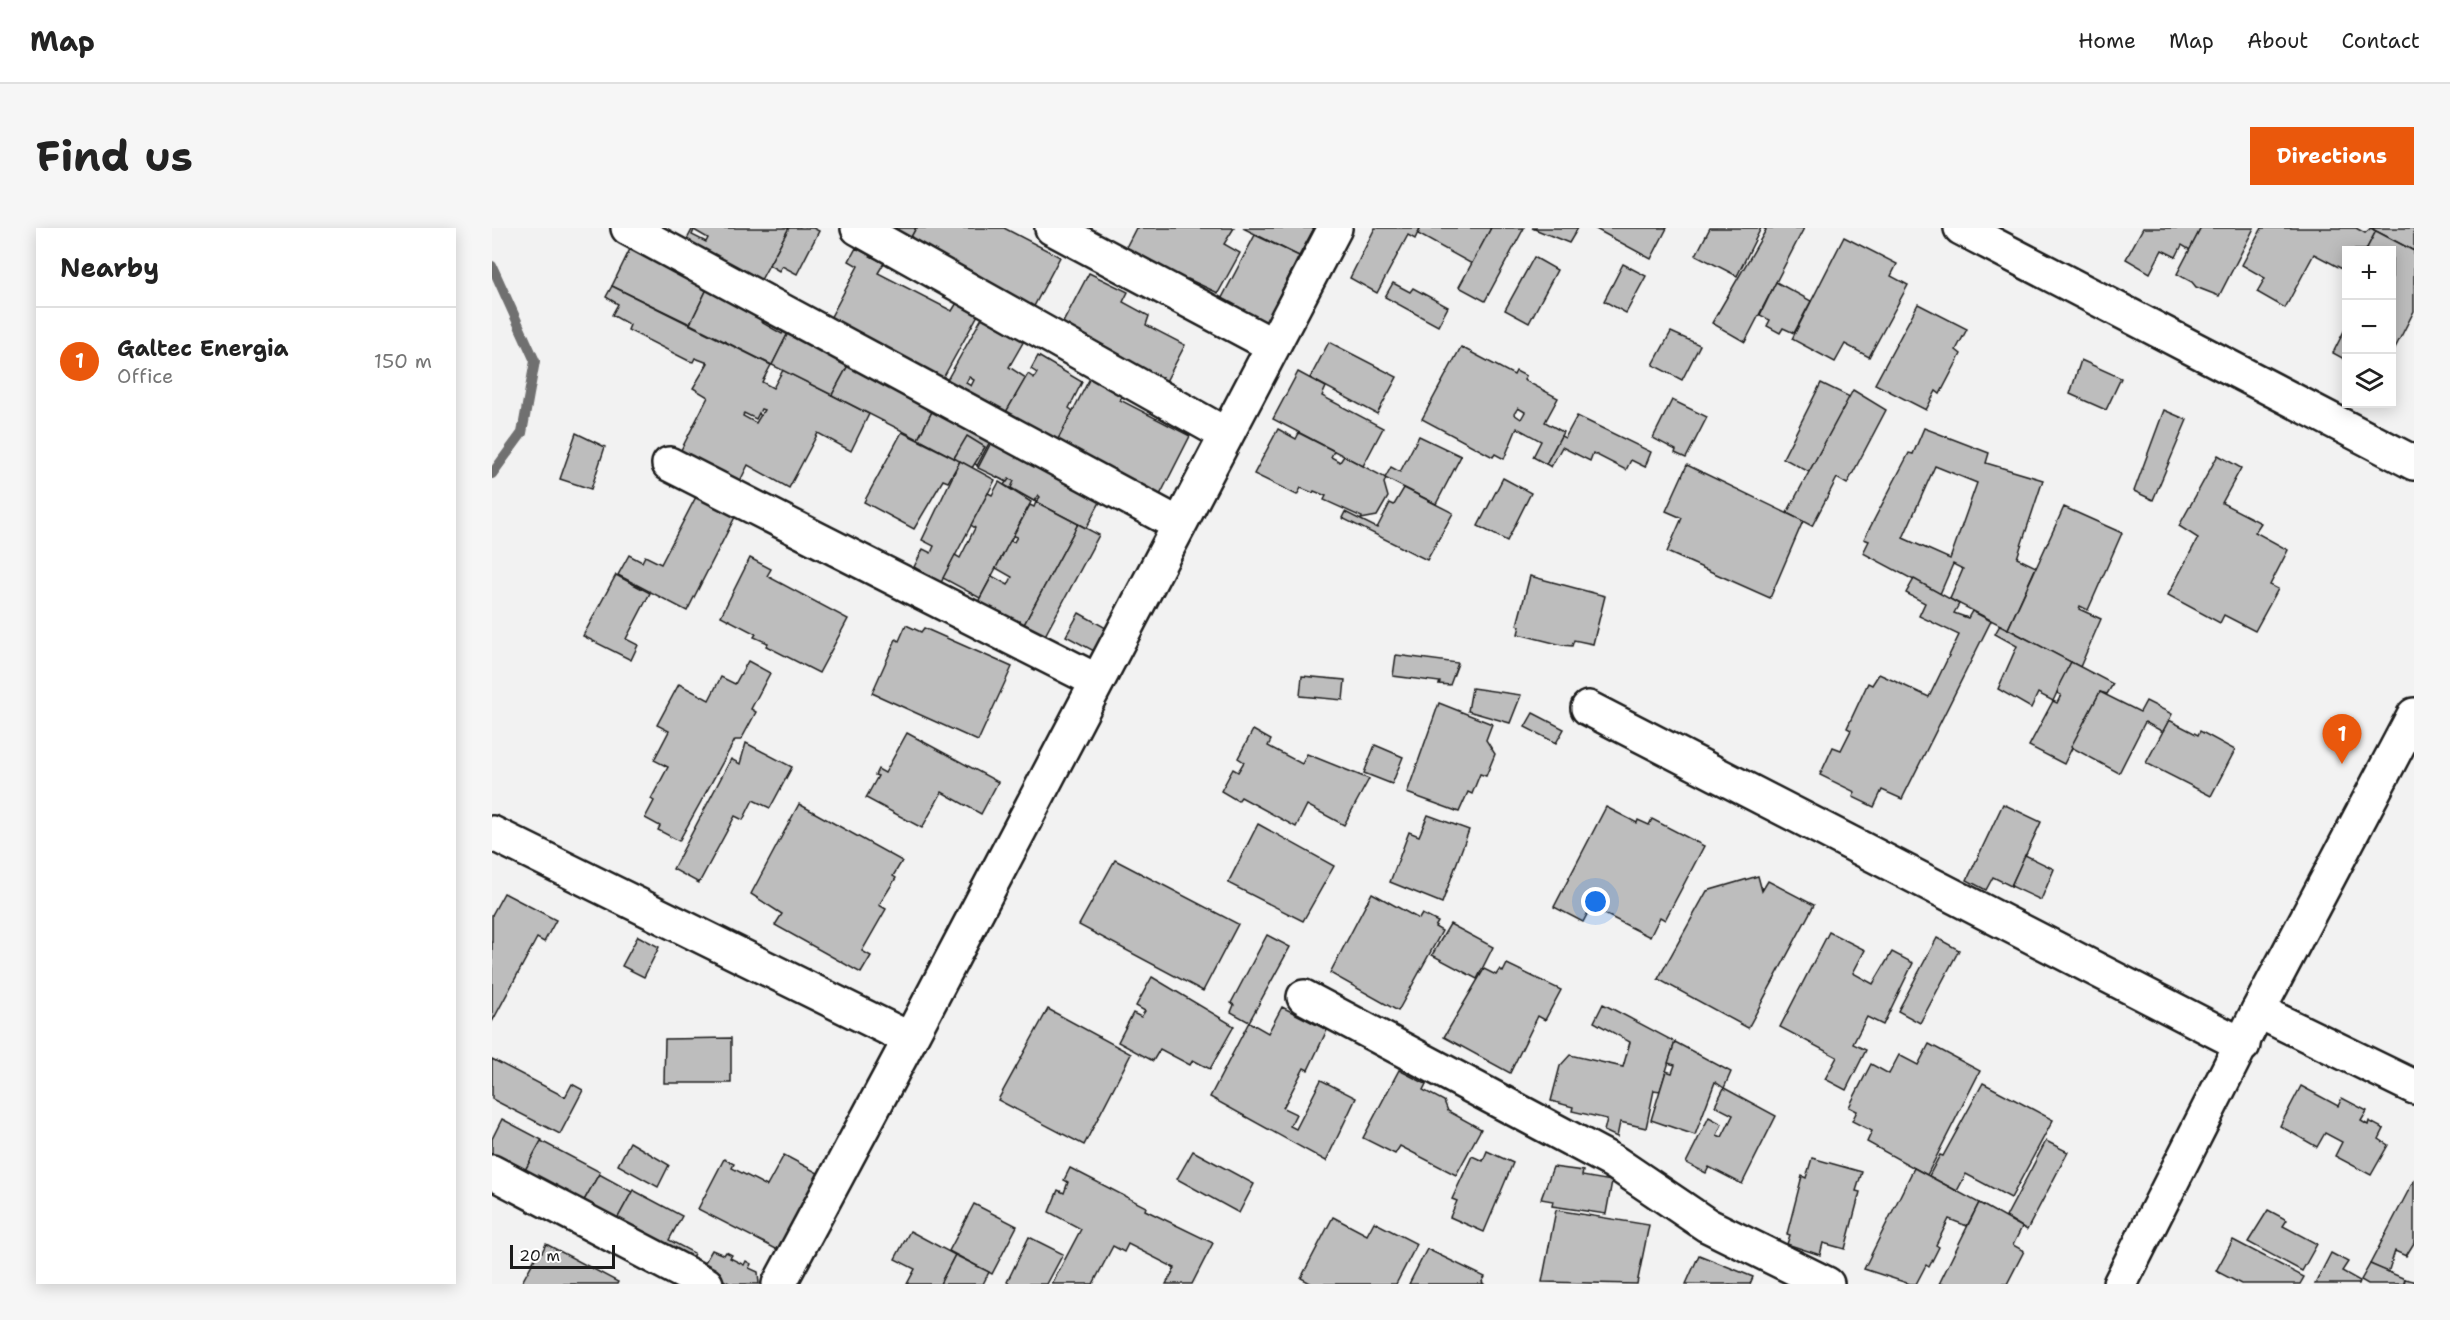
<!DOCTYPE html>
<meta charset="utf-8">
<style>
:root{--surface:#fff;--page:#f6f6f6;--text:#222;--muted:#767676;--line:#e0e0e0;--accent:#ea580c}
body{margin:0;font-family:"Shantell Sans",sans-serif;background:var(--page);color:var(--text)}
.controls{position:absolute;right:18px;top:18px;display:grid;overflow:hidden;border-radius:0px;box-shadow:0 3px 15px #0003}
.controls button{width:54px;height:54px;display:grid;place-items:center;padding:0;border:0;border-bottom:2px solid var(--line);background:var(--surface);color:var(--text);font:30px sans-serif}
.scale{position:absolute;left:18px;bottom:15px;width:105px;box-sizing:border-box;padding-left:6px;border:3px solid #1c1c1c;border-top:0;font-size:16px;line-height:21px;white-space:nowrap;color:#1c1c1c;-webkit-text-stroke:4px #fff;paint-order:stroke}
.you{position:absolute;left:1104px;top:674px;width:21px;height:21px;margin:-15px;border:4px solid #fff;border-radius:50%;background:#1a73e8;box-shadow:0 0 0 9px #1a73e833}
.badge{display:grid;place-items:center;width:39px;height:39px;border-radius:50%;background:var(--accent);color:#fff;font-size:20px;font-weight:700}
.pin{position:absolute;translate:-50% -50px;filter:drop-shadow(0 2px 3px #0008)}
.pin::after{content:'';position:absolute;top:32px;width:21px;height:18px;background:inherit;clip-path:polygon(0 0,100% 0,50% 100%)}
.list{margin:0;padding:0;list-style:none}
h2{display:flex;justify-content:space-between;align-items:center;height:78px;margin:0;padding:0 24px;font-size:26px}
h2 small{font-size:20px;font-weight:400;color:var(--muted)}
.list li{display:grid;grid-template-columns:39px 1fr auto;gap:18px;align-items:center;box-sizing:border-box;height:108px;padding:0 24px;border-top:2px solid var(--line)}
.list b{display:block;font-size:22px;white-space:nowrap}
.list p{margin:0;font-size:20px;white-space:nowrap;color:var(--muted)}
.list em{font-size:20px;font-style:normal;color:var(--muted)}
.icon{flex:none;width:33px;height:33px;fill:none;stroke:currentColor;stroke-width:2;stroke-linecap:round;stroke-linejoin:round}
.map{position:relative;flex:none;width:1922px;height:1056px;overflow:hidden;border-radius:0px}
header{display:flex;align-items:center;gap:36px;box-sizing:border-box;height:84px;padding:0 30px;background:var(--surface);border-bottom:2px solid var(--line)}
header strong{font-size:28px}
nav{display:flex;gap:33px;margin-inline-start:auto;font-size:21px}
.intro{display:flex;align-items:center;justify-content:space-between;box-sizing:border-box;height:144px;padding:0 36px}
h1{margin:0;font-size:42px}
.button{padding:15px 27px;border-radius:0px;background:var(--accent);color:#fff;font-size:21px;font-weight:700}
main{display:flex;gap:36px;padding:0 36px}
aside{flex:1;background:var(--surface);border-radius:0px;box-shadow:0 3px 15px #0003}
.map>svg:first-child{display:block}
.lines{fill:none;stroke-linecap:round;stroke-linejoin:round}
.stream{stroke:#707070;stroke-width:10}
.building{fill:#bdbdbd;stroke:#1c1c1c;stroke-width:1.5;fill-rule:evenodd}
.street-casing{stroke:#1c1c1c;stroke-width:38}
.secondary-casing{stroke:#1c1c1c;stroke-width:38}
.street{stroke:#fff;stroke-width:33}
.secondary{stroke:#fff;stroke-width:33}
</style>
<header>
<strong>Map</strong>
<nav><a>Home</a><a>Map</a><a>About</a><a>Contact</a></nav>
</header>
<div class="intro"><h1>Find us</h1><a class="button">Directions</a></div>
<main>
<aside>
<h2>Nearby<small></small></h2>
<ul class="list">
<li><span class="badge">1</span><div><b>Galtec Energia</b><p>Office</p></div><em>150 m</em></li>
</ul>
</aside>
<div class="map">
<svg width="1922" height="1056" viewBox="0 0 1922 1056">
<rect width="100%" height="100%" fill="#f2f2f2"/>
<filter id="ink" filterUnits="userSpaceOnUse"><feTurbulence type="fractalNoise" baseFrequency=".0167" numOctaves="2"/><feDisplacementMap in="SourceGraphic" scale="12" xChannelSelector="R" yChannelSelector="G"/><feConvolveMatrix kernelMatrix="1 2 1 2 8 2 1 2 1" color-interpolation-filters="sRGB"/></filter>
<g filter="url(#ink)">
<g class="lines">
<polyline class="stream" points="0,38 43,133 30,205 0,246"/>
</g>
<g class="building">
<path d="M 201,0 L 297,0 L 264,61 L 190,21 ZM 202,2 L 216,10 L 214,14 L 200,7 Z"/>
<polygon points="297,0 321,0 327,3 305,46 290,38 287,43 277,37"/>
<polygon points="372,0 424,0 412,22"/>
<polygon points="424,0 512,0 568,29 540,82 412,22"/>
<polygon points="644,0 742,0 732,16 748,25 726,65 696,51 693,55 627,33"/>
<polygon points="751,0 822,0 807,28"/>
<polygon points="883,0 928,0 923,11 916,7 885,65 858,50"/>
<polygon points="929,0 999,0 980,36 926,6"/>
<polygon points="999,0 1032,0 993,73 967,59"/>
<polygon points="1040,0 1086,0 1077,15"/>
<polygon points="1102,0 1175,0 1159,31"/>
<polygon points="1218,0 1269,0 1245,48 1204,27"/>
<polygon points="1271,0 1312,0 1253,114 1220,95 1274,2"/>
<polygon points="1651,0 1709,0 1698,22 1690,17 1684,29 1670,22 1658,45 1634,31"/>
<polygon points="1709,0 1762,0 1727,68 1704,59 1700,54 1685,46"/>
<polygon points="1770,0 1864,0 1873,5 1879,0 1884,3 1874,22 1854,22 1854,43 1822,26 1793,80 1765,64 1773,50 1750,37"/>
<polygon points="1879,0 1922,0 1922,23 1884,3"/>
<polygon points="1884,3 1922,23 1922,83 1900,126 1900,22 1874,22"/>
<polygon points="763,7 807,28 767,109 722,85"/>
<polygon points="1352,9 1405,36 1399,48 1416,57 1377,129 1353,116 1343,134 1300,111"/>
<polygon points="141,15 218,55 198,96 120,58"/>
<polygon points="364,20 392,35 386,45 460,83 466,73 487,85 446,159 334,98 366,38 357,33"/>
<polygon points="1042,29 1065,42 1037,95 1013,82"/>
<polygon points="1131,36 1154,48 1134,85 1112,73"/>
<polygon points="597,45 636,64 631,74 657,88 654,97 693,117 670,161 566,104"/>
<polygon points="1284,54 1319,73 1302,105 1291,100 1288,105 1275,98 1278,92 1268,87"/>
<polygon points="218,55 273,85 269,94 290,106 295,96 299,99 280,137 198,96"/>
<polygon points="901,55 918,64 921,60 956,79 946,98 893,69"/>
<path d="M 120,58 L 279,137 L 270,154 L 281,160 L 291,142 L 377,186 L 359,223 L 326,205 L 297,260 L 256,237 L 247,255 L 188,224 L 216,169 L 201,160 L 216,135 L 203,130 L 201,134 L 197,133 L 136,102 L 138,97 L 120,87 L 126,76 L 114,69 ZM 269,181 L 272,182 L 264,195 L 251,188 L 252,185 L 264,191 Z"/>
<polygon points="1426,76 1475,101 1464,122 1469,126 1448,166 1444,163 1434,182 1383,156"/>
<path d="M 491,88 L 533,111 L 517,139 L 534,150 L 509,193 L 450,161 ZM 477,149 L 482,152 L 479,158 L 474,155 Z"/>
<polygon points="299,99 359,132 340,167 280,137"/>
<polygon points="1854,99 1854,132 1841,125"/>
<polygon points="1179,104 1208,117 1190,152 1161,137"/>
<polygon points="837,114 905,149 885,186 818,150"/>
<path d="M 969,119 L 1022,147 L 1024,143 L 1034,148 L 1032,152 L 1066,170 L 1053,194 L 1071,204 L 1054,236 L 1041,229 L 1049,213 L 1025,200 L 1012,231 L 1003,226 L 1001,229 L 930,191 ZM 1026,180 L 1033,184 L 1029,191 L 1022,186 Z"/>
<polygon points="546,128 590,154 577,180 581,183 561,221 509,193 536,146 542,150 545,145 539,141"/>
<polygon points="359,132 444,176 426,211 340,167"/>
<polygon points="1589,132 1629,150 1614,182 1578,166"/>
<polygon points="806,144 834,159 830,168 891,200 871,238 781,191"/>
<polygon points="598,150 630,168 628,172 698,208 665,273 561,221"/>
<polygon points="1329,155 1358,169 1317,244 1291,230"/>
<polygon points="1361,162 1394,182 1355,256 1345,250 1320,298 1295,285"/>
<polygon points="1180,172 1215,189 1194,230 1183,225 1184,222 1161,210"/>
<polygon points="444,176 503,207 487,238 464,227 462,230 426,211"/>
<polygon points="1672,182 1695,192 1661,272 1642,263"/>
<polygon points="1085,188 1159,224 1153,239 1139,232 1134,242 1101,225 1098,233 1070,219 1059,239 1054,236 1069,208 1073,210"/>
<path d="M 1432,200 L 1497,225 L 1494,235 L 1551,252 L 1525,330 L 1544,339 L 1516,401 L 1458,371 L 1471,341 L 1461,336 L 1448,366 L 1371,325 L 1377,313 L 1372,311 L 1417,225 L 1421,226 ZM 1443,238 L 1485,255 L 1458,331 L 1411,310 Z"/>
<polygon points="786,201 804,211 807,205 842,223 839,229 848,234 852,228 894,250 892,255 896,269 885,288 869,291 870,289 832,272 834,268 822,263 821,265 809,260 805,267 762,246"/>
<polygon points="504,202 612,264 601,285 596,282 587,297 512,257 514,254 485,238"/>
<polygon points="410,204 468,233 456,254 451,252 422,301 372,274"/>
<polygon points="84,205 113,219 99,261 68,251"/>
<polygon points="503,207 613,265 594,300 544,274 548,269 546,267 542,273 519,260 522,253 517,251 515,254 486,240"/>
<polygon points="475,208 493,219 480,240 462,230"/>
<polygon points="927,208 969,228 944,276 893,250 899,239 908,244"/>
<polygon points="1726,227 1749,240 1730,275 1769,295 1763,304 1796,322 1778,357 1786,361 1763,403 1732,387 1728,395 1676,367 1706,310 1687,298"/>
<polygon points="468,233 503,252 444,364 424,353 429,343 422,339 431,321 439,325 442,318 430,312"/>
<polygon points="1195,237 1311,293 1278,370 1175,324 1190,290 1174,283"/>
<polygon points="1011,250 1039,265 1015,313 986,298"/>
<polygon points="507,254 539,274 488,370 451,350 463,327 468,330 483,300 479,297 496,265 500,267"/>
<polygon points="912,260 961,285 935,332 850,290 853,284 885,300 898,275 902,277"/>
<polygon points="206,265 245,285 195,383 126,347 137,327 150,334 153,328 169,336"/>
<polygon points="544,274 586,296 528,404 486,374 500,348 516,357 520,349 504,340 518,313 522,314 525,309 521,308 538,277 542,279"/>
<polygon points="1572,279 1630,305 1596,382 1588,378 1587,381 1609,391 1588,439 1516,401"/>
<polygon points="586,296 607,307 549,415 528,404"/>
<polygon points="258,330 279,341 275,348 356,391 327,445 274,418 276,415 262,409 264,406 229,388"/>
<polygon points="124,347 158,365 134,411 146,417 139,432 91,408"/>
<polygon points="1038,348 1113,368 1101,416 1082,412 1080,418 1070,417 1026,406 1028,398 1025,397"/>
<polygon points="1422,351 1467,376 1462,385 1476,390 1480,383 1499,393 1410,571 1390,562 1382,579 1361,569 1363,564 1328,547 1341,519 1349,522 1359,502 1355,500 1376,455 1380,457 1387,446 1437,469 1467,407 1427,388 1433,375 1414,365"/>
<polygon points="587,385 614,400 602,423 574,408"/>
<polygon points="414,397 429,404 432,400 520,439 486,513 380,465 404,411 407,413"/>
<polygon points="1508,397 1579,434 1561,473 1546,465 1539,480 1506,461 1525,418 1503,406"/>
<polygon points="904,427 966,435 958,457 947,456 948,454 901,448"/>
<polygon points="256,433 278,445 259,481 264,484 249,512 243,512 187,613 166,602 168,598 153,590 162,573 159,571 176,539 162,532 177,503 165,497 187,456 217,472 229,449 243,456"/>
<polygon points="1579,434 1621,456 1615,466 1608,464 1572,536 1537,518 1561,473 1565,475 1569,467 1565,465 1568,455"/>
<polygon points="810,448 853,452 851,472 808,468"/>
<polygon points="980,460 1029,467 1018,495 976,483"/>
<polygon points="1608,464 1648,484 1654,473 1680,486 1671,504 1653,494 1627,545 1579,519"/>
<polygon points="947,475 1000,496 994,512 1003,526 994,548 988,546 980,566 976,564 967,584 915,565"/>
<polygon points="1041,485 1072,501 1064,515 1033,499"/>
<polygon points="1677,492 1706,507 1708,503 1743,522 1719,568 1654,535"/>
<polygon points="761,502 779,512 776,518 810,536 815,526 877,551 852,597 815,577 804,599 749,569 746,573 729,563 741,541 746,544 752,534 746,530"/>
<polygon points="415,505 506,554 489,586 450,564 430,600 374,570 386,548 383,547 386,541 393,545"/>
<polygon points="254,515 300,539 278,580 261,572 251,592 243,588 207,655 181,641 239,531 248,536"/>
<polygon points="883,517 911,529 900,556 872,545"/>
<polygon points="307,576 410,633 401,648 404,650 387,677 394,681 370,723 379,728 369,745 283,697 290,686 259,666"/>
<polygon points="1511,576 1549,594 1519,658 1501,649 1494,662 1475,652"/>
<polygon points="1114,579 1145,595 1146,592 1157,597 1160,591 1212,618 1173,692 1168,689 1158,709 1099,679 1091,694 1062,679"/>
<polygon points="936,587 977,602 950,675 898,654 917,604 927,608"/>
<polygon points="766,596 842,638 811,693 736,655"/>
<polygon points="1533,627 1562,641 1549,672 1519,658"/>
<polygon points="623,632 746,696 711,763 587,697"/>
<polygon points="1266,648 1270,663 1276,653 1322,677 1256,800 1166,751 1215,663"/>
<polygon points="12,665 64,692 52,714 45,710 0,794 0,687"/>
<polygon points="880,665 927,691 930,686 946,694 943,699 950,703 906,783 838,745"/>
<polygon points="958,696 1001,719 985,751 940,727"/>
<polygon points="1337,704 1373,722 1361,745 1381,756 1400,724 1421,735 1391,797 1375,789 1361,816 1374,822 1354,862 1333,851 1345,829 1288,799"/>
<polygon points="775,707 798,719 757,794 739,784 742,777 739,775"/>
<polygon points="146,708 167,719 152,749 130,738"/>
<polygon points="1445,710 1467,722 1428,795 1406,783"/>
<polygon points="1015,736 1069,762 1053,792 1046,788 1018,845 952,809 992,741 1004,747 1008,741 1011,744"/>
<polygon points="660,749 742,798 718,841 701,832 698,837 668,821 661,833 626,814 641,785 649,789 653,783 644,778"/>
<polygon points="1111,776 1183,814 1168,863 1162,862 1154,900 1128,894 1125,909 1112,903 1115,891 1080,883 1081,879 1059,873 1068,838 1078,827 1131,839 1138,814 1102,794"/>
<polygon points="790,779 835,802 816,842 812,840 791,880 804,886 798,898 804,901 829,852 864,870 834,933 718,869 757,794 776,805"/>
<polygon points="556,781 639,826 592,917 506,872"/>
<polygon points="239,810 239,855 172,855 173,811"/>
<polygon points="1183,814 1239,844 1232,860 1223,854 1203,907 1159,892 1174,843 1180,845 1183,837 1176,835"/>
<polygon points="1437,816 1488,843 1435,947 1375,914 1380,903 1360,893 1365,883 1357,879 1379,836 1397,846 1407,827 1426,837"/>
<polygon points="0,831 73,869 80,856 91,862 68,906 0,871"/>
<polygon points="907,842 934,856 931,862 952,873 956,883 989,901 964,947 908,918 903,926 871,910"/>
<polygon points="1491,855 1561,892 1519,970 1474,946 1465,963 1437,948 1448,927 1451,928"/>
<polygon points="1809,858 1846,878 1850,870 1875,883 1869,893 1876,897 1877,893 1892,901 1887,911 1896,917 1879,947 1843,928 1850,914 1833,905 1825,919 1788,898"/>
<polygon points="1232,860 1284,888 1250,956 1217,939 1214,945 1194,935 1217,889 1230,896 1225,907 1230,909 1241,887 1223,878"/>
<polygon points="10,891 50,912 31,946 0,929 0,911"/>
<polygon points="49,913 108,944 89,978 31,946"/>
<polygon points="1554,913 1576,924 1535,1002 1514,989"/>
<polygon points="138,914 177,937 166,959 126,937"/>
<polygon points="701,923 762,956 747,985 685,951"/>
<polygon points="995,923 1021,935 992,1004 958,989 965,973 960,971 980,928 991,933"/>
<polygon points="292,927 326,945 286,1022 206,981 232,931 242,936 240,940 275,958"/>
<polygon points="1320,930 1370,944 1364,963 1368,964 1353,1021 1331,1015 1328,1027 1295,1016 1298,1007 1295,1006 1310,948 1314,950"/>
<polygon points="1061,939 1091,943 1090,948 1120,953 1114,986 1060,978 1061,973 1049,971"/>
<polygon points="578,940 654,979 653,982 721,1015 700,1056 674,1056 683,1040 636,1016 632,1024 621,1018 601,1056 560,1056 589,1001 557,984 566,962 572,965 576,954 572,952"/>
<polygon points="1422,940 1487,975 1475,998 1457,991 1444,1017 1447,1019 1437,1039 1434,1037 1424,1056 1418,1056 1372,1041"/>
<polygon points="107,946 140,964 123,995 89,978"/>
<polygon points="1922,952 1922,1015 1914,1028 1903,1023 1896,1045 1878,1036"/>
<polygon points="141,962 190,988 177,1012 202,1025 198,1035 123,995"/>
<polygon points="1487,975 1530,999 1521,1017 1532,1023 1515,1056 1447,1056"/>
<polygon points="482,976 525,998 500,1046 457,1023"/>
<polygon points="1064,982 1157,997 1145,1056 1050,1054"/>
<polygon points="1776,982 1795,992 1791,998 1825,1016 1810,1043 1756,1014"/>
<polygon points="841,989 875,1007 882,994 925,1016 904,1056 820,1056 809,1050"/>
<polygon points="418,1003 463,1027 448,1056 415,1056 423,1041 403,1031"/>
<polygon points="537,1009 571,1026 555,1056 518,1056 515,1054"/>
<polygon points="1741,1012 1812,1049 1808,1056 1749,1056 1724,1043"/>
<polygon points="54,1016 126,1054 125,1056 29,1056 47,1023 50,1024"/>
<polygon points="935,1021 993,1049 990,1054 992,1056 917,1056"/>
<polygon points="220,1022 232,1027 234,1024 240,1027 238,1030 252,1037 254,1033 259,1036 257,1040 266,1044 267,1056 239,1056 209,1041"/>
<polygon points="1839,1025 1856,1034 1850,1043 1868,1053 1867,1056 1823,1056"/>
<polygon points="463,1027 497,1044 491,1056 448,1056"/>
<polygon points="1207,1027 1261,1049 1258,1056 1194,1056"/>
<polygon points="1878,1036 1913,1051 1912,1056 1876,1056 1869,1052"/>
<polygon points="1913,1051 1922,1053 1922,1056 1912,1056"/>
</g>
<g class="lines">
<defs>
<g id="street">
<polyline points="136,0 686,296"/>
<polyline points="366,0 733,206"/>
<polyline points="560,0 780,117"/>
<polyline points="1469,0 1922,235"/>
<polyline points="177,236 605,453"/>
<polyline points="1096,480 1751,817"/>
<polyline points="0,605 418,811"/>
<polyline points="812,769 1122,934 1215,997 1335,1056"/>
<polyline points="1766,783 1922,859"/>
<polyline points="0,944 214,1056"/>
</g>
<g id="secondary">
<polyline points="287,1056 418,811 843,0"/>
<polyline points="1628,1056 1766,783 1922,487"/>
</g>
</defs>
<use href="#street" class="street-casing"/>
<use href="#secondary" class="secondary-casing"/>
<use href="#street" class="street"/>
<use href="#secondary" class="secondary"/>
</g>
</g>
</svg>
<div class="controls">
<button>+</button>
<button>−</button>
<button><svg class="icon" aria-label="layers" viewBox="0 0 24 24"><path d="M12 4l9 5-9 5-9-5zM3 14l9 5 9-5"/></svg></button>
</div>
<div class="scale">20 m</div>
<div class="you"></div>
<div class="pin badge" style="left:1850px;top:536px">1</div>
</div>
</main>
